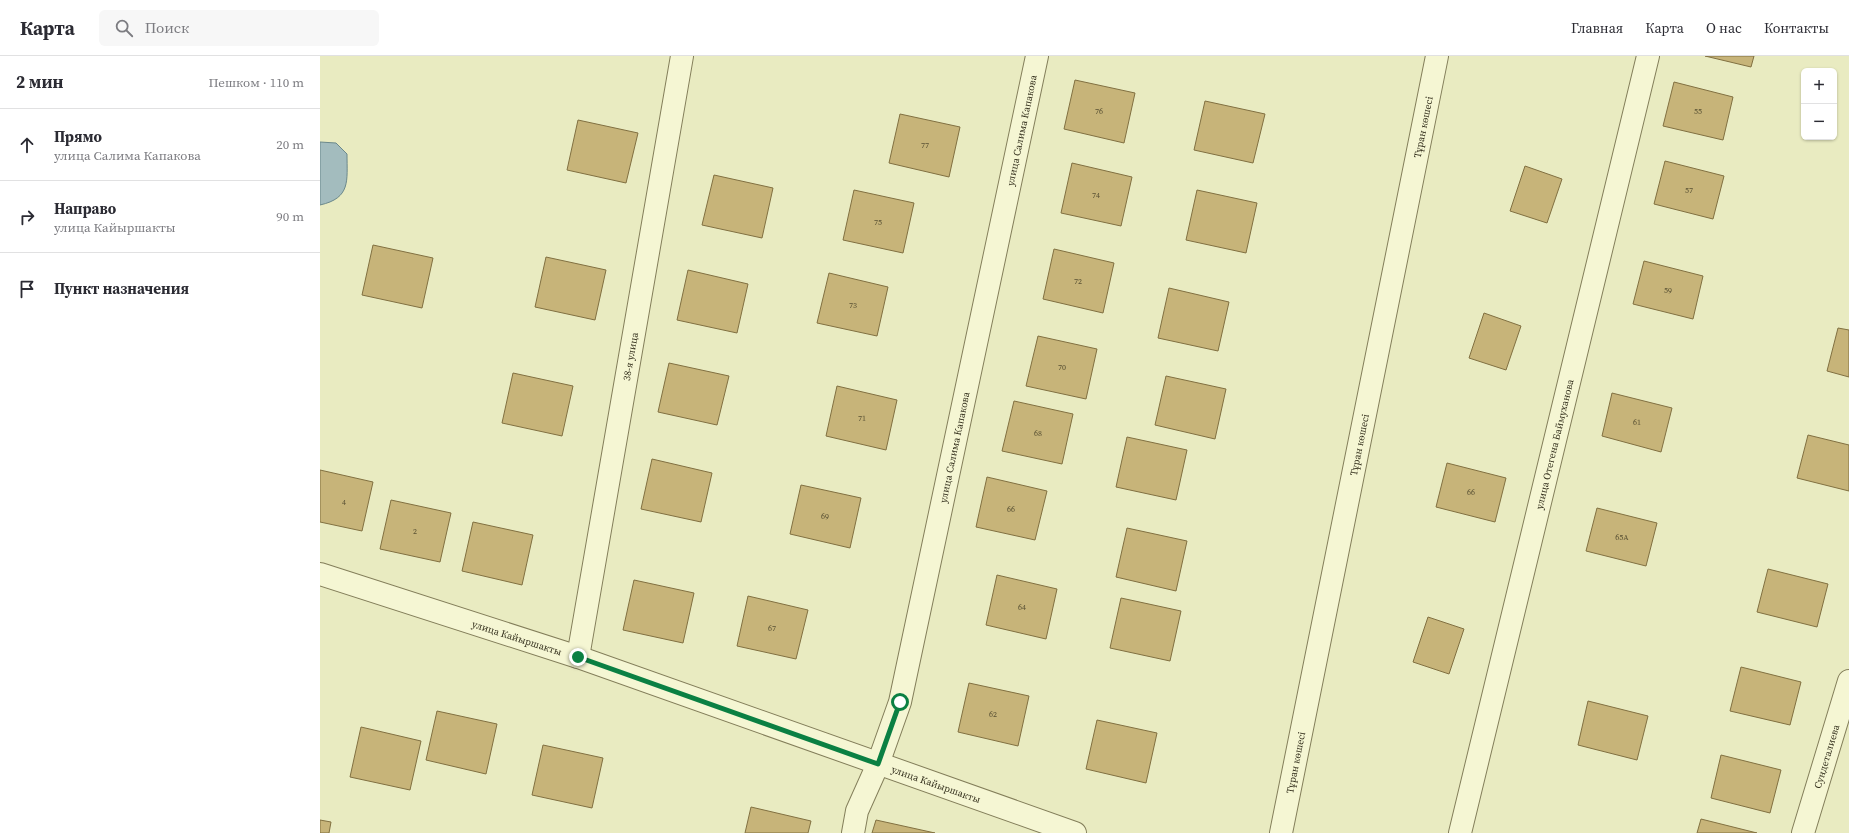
<!DOCTYPE html>
<html lang="ru">
<meta charset="utf-8">
<style>
:root{--surface:#fff;--page:#f7f7f7;--text:#2b2b33;--muted:#7c7c81;--line:#e1e1e2}
body{margin:0;font-family:"Source Serif 4",serif;background:var(--page);color:var(--text)}
.controls{position:absolute;right:12px;top:12px;display:grid;overflow:hidden;border-radius:6px;box-shadow:0 1px 3px #0004}
.controls button{width:36px;height:36px;display:grid;place-items:center;padding:0;border:0;border-bottom:1px solid var(--line);background:var(--surface);color:var(--text);font:20px sans-serif}
.stop{position:absolute;width:12px;height:12px;margin:-9px;border:3px solid #0b8043;border-radius:50%;background:#fff}
.stop.end{background:#0b8043;border-color:#fff;box-shadow:0 1px 4px #0008}
.list{margin:0;padding:0;list-style:none}
h2{display:flex;justify-content:space-between;align-items:center;height:52px;margin:0;padding:0 16px;font-size:17px}
h2 small{font-size:13px;font-weight:400;color:var(--muted)}
.list li{display:grid;grid-template-columns:26px 1fr auto;gap:12px;align-items:center;box-sizing:border-box;height:72px;padding:0 16px;border-top:1px solid var(--line)}
.list b{display:block;font-size:15px;white-space:nowrap}
.list p{margin:0;font-size:13px;white-space:nowrap;color:var(--muted)}
.list em{font-size:13px;font-style:normal;color:var(--muted)}
.icon{flex:none;width:22px;height:22px;fill:none;stroke:currentColor;stroke-width:2;stroke-linecap:round;stroke-linejoin:round}
.map{position:relative;flex:none;width:1529px;height:777px;overflow:hidden}
header{display:flex;align-items:center;gap:24px;box-sizing:border-box;height:56px;padding:0 20px;background:var(--surface);border-bottom:1px solid var(--line)}
header strong{font-size:19px}
nav{display:flex;gap:22px;margin-inline-start:auto;font-size:14px}
.search{width:280px;height:36px;background:var(--page);display:flex;align-items:center;gap:10px;box-sizing:border-box;padding:0 14px;border-radius:6px;color:var(--muted);font-size:15px}
main{display:flex}
aside{flex:1;background:var(--surface)}
.map>svg:first-child{display:block}
.water{fill:#a3bcbe;stroke:#6b888b}
.building{fill:#c7b479;stroke:#817041}
.lines{fill:none;stroke-linecap:round;stroke-linejoin:round}
.minor-casing{stroke:#837e5a;stroke-width:24}
.tertiary-casing{stroke:#837e5a;stroke-width:24}
.minor{stroke:#f5f6d3;stroke-width:22}
.tertiary{stroke:#f5f6d3;stroke-width:22}
.route{stroke:#0b8043;stroke-width:5}
.labels{text-anchor:middle;dominant-baseline:central;stroke-width:4;stroke-linejoin:round;paint-order:stroke}
.number-label{font-size:8px;fill:#595134}
.street-label{font-size:10px;fill:#34301d;stroke:#f1f3d0}
</style>
<header>
<strong>Карта</strong>
<div class="search"><svg class="icon" aria-label="search" viewBox="0 0 24 24"><circle cx="10" cy="10" r="6"/><path d="M15 15l6 6"/></svg>Поиск</div>
<nav><a>Главная</a><a>Карта</a><a>О нас</a><a>Контакты</a></nav>
</header>
<main>
<aside>
<h2>2 мин<small>Пешком · 110 m</small></h2>
<ul class="list">
<li><svg class="icon" aria-label="ahead" viewBox="0 0 24 24"><path d="M12 20V5M6 11l6-6 6 6"/></svg><div><b>Прямо</b><p>улица Салима Капакова</p></div><em>20 m</em></li>
<li><svg class="icon" aria-label="right" viewBox="0 0 24 24"><path d="M7 20v-9h11M14 6l5 5-5 5"/></svg><div><b>Направо</b><p>улица Кайыршакты</p></div><em>90 m</em></li>
<li><svg class="icon" aria-label="arrive" viewBox="0 0 24 24"><path d="M6 21V4h12l-3 4 3 4H6"/></svg><div><b>Пункт назначения</b></div></li>
</ul>
</aside>
<div class="map">
<svg width="1529" height="777" viewBox="0 0 1529 777">
<rect width="100%" height="100%" fill="#e9ebc1"/>
<path class="water" d="M 0,86 L 16,87 L 27,98 C 27,125 31,142 0,149 Z"/>
<g class="building">
<polygon points="1385,0 1434,0 1431,11"/>
<polygon points="755,24 815,37 804,87 744,73"/>
<polygon points="1354,26 1413,41 1403,84 1343,70"/>
<polygon points="885,45 945,58 933,107 874,94"/>
<polygon points="580,58 640,71 629,121 569,107"/>
<polygon points="258,64 318,77 306,127 247,114"/>
<polygon points="1345,105 1404,120 1393,163 1334,148"/>
<polygon points="752,107 812,121 801,170 741,157"/>
<polygon points="1205,110 1242,123 1227,167 1190,155"/>
<polygon points="394,119 453,132 442,182 382,169"/>
<polygon points="534,134 594,147 583,197 523,184"/>
<polygon points="877,134 937,147 926,197 866,184"/>
<polygon points="53,189 113,202 102,252 42,239"/>
<polygon points="734,193 794,207 783,257 723,243"/>
<polygon points="226,201 286,214 275,264 215,251"/>
<polygon points="1324,205 1383,220 1373,263 1313,248"/>
<polygon points="368,214 428,228 417,277 357,264"/>
<polygon points="509,217 568,231 557,280 497,267"/>
<polygon points="849,232 909,246 898,295 838,282"/>
<polygon points="1164,257 1201,270 1186,314 1149,302"/>
<polygon points="1518,272 1529,274 1529,321 1507,315"/>
<polygon points="718,280 777,293 766,343 706,330"/>
<polygon points="349,307 409,320 397,369 338,356"/>
<polygon points="193,317 253,330 242,380 182,367"/>
<polygon points="846,320 906,333 895,383 835,369"/>
<polygon points="517,330 577,344 566,394 506,380"/>
<polygon points="1292,337 1352,352 1341,396 1282,380"/>
<polygon points="694,345 753,358 742,408 682,395"/>
<polygon points="1488,379 1529,389 1529,435 1477,422"/>
<polygon points="807,381 867,394 856,444 796,431"/>
<polygon points="332,403 392,417 381,466 321,453"/>
<polygon points="1127,407 1186,422 1175,466 1116,451"/>
<polygon points="0,414 53,426 42,475 0,466"/>
<polygon points="667,421 727,435 715,484 656,471"/>
<polygon points="481,429 541,442 530,492 470,478"/>
<polygon points="71,444 131,457 120,506 60,493"/>
<polygon points="1277,452 1337,467 1326,510 1266,495"/>
<polygon points="153,466 213,479 202,529 142,515"/>
<polygon points="807,472 867,485 856,535 796,521"/>
<polygon points="1448,513 1508,528 1497,571 1437,556"/>
<polygon points="677,519 737,533 726,583 666,569"/>
<polygon points="314,524 374,537 363,587 303,574"/>
<polygon points="428,540 488,554 476,603 417,590"/>
<polygon points="801,542 861,555 850,605 790,592"/>
<polygon points="1108,561 1144,573 1129,618 1093,606"/>
<polygon points="1421,611 1481,626 1470,669 1410,655"/>
<polygon points="649,627 709,640 698,690 638,676"/>
<polygon points="1268,645 1328,660 1317,704 1258,689"/>
<polygon points="117,655 177,668 166,718 106,704"/>
<polygon points="777,664 837,677 826,727 766,713"/>
<polygon points="41,671 101,685 90,734 30,721"/>
<polygon points="223,689 283,702 272,752 212,739"/>
<polygon points="1401,699 1461,714 1450,757 1391,742"/>
<polygon points="431,751 491,765 488,777 425,777"/>
<polygon points="1381,763 1437,777 1377,777"/>
<polygon points="0,764 11,766 9,777 0,777"/>
<polygon points="556,764 615,777 552,777"/>
</g>
<g class="lines">
<defs>
<g id="minor">
<path id="s1" d="M 0,518 L 258,601 L 755,777"/>
<path id="s2" d="M 258,601 L 362,0"/>
<path id="s3" d="M 533,777 L 537,755 L 558,708 L 580,646 L 717,0"/>
<path id="s4" d="M 1140,777 L 1328,0"/>
<path id="s5" d="M 1483,777 L 1529,625"/>
</g>
<g id="tertiary">
<path id="s6" d="M 961,777 L 1117,0"/>
</g>
</defs>
<use href="#minor" class="minor-casing"/>
<use href="#tertiary" class="tertiary-casing"/>
<use href="#minor" class="minor"/>
<use href="#tertiary" class="tertiary"/>
</g>
<g class="lines">
<polyline class="route" points="258,601 558,708 580,646"/>
</g>
<g class="labels">
<g class="number-label">
<text x="779" y="55">76</text>
<text x="1378" y="55">55</text>
<text x="605" y="89">77</text>
<text x="1369" y="134">57</text>
<text x="776" y="139">74</text>
<text x="558" y="166">75</text>
<text x="758" y="225">72</text>
<text x="1348" y="234">59</text>
<text x="533" y="249">73</text>
<text x="742" y="311">70</text>
<text x="542" y="362">71</text>
<text x="1317" y="366">61</text>
<text x="718" y="377">68</text>
<text x="1151" y="436">66</text>
<text x="24" y="446">4</text>
<text x="691" y="453">66</text>
<text x="505" y="460">69</text>
<text x="95" y="475">2</text>
<text x="1302" y="481">65А</text>
<text x="702" y="551">64</text>
<text x="452" y="572">67</text>
<text x="673" y="658">62</text>
</g>
<g class="street-label">
<text stroke="none"><textPath href="#s6" startOffset="720">Тұран көшесі</textPath></text>
<text stroke="none"><textPath href="#s3" startOffset="724">улица Салима Капакова</textPath></text>
<text stroke="none"><textPath href="#s2" startOffset="305">38-я улица</textPath></text>
<text stroke="none"><textPath href="#s4" startOffset="400">улица Отегена Баймуханова</textPath></text>
<text stroke="none"><textPath href="#s6" startOffset="396">Тұран көшесі</textPath></text>
<text stroke="none"><textPath href="#s3" startOffset="400">улица Салима Капакова</textPath></text>
<text stroke="none"><textPath href="#s1" startOffset="207">улица Кайыршакты</textPath></text>
<text stroke="none"><textPath href="#s5" startOffset="80">Сундеталиева</textPath></text>
<text stroke="none"><textPath href="#s6" startOffset="72">Тұран көшесі</textPath></text>
<text stroke="none"><textPath href="#s1" startOffset="651">улица Кайыршакты</textPath></text>
</g>
</g>
</svg>
<div class="controls">
<button>+</button>
<button>−</button>
</div>
<div class="stop" style="left:580px;top:646px"></div>
<div class="stop end" style="left:258px;top:601px"></div>
</div>
</main>
